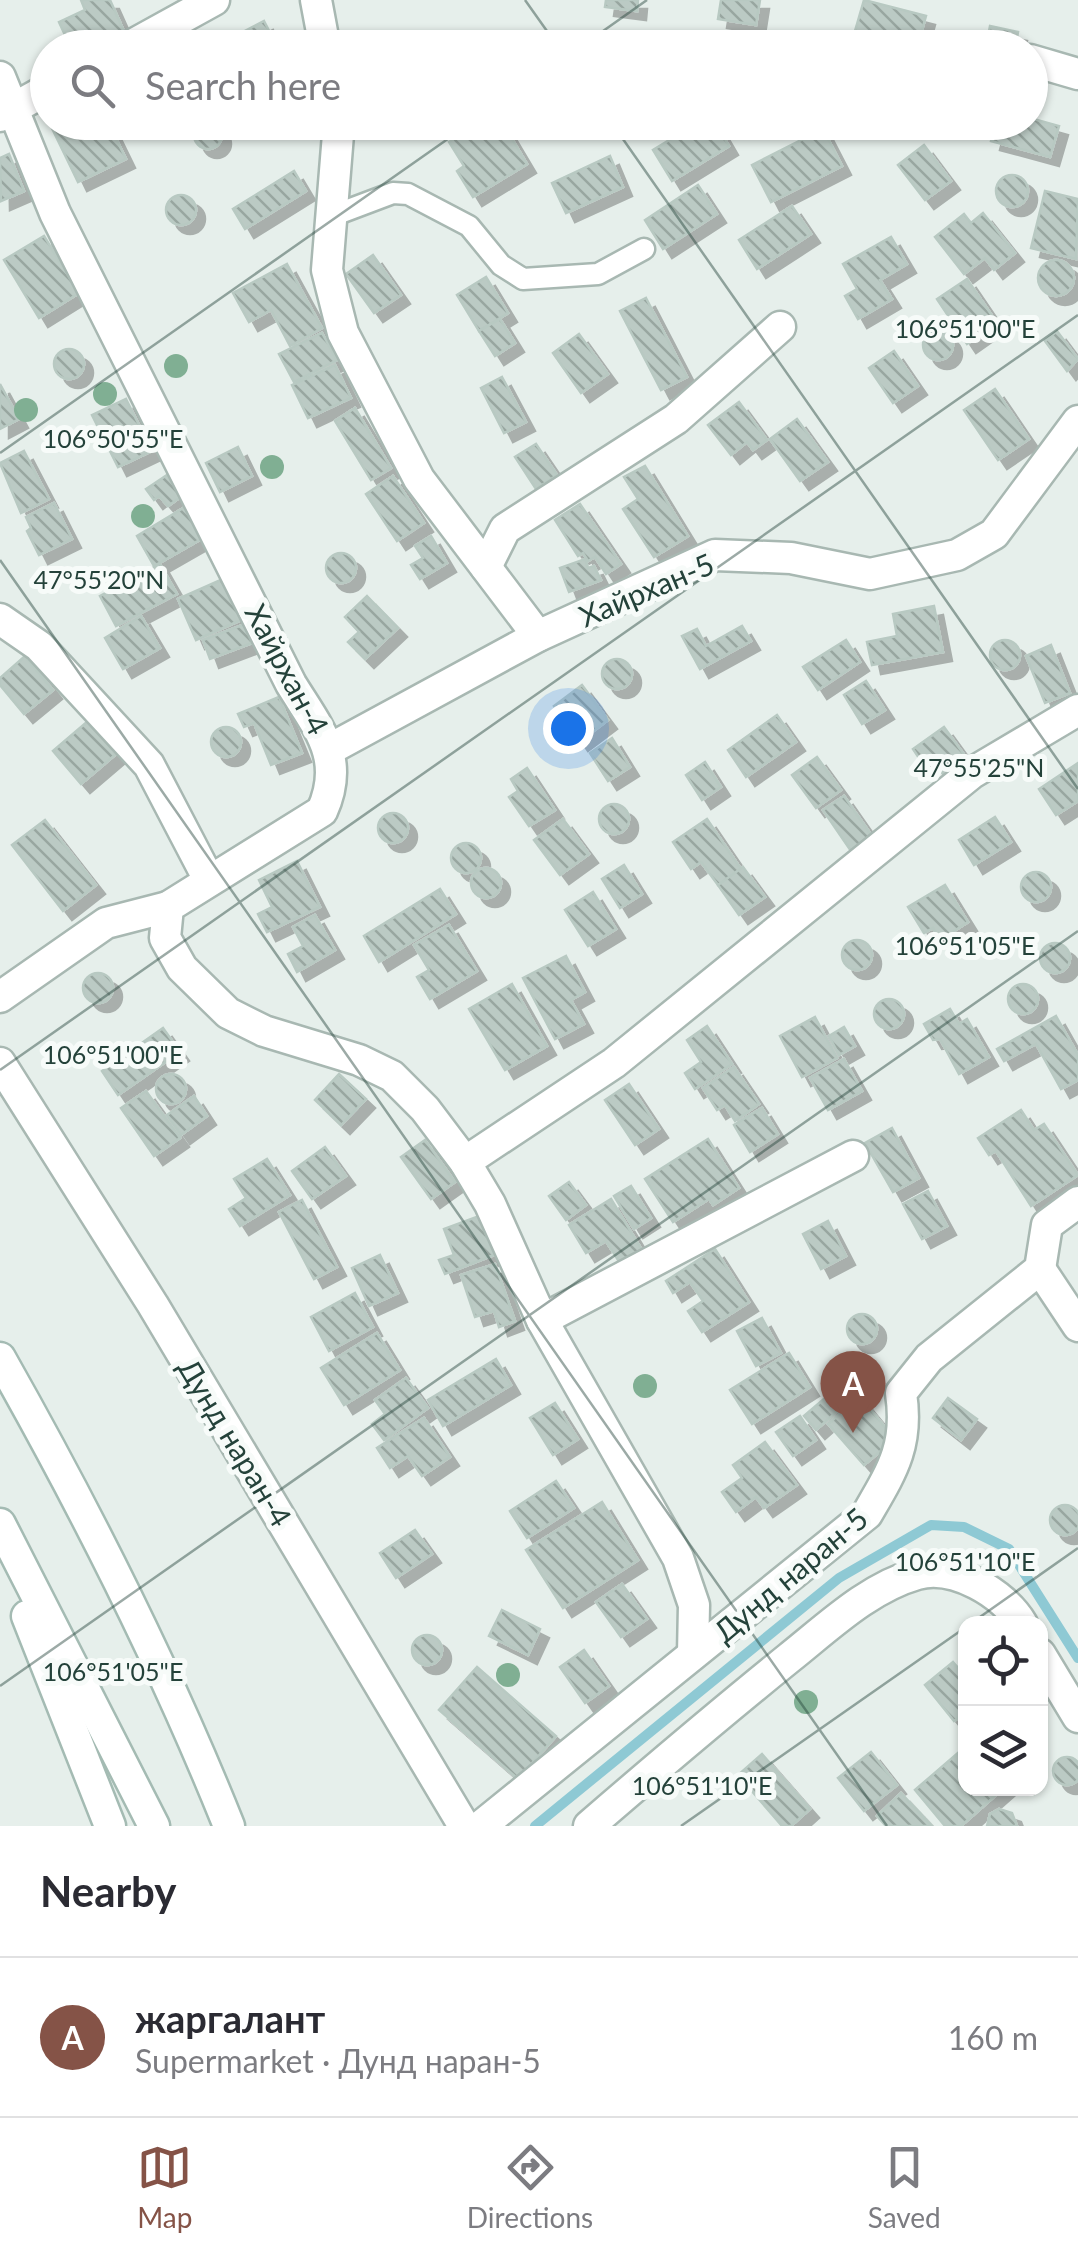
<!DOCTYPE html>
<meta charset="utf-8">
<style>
:root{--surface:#fff;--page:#f2f2f3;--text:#2b2b33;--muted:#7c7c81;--line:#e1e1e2;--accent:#855347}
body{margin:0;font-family:Lato,sans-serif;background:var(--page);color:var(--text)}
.controls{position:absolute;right:30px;bottom:30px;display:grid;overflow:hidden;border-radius:20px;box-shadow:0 2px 8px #0004}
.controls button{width:90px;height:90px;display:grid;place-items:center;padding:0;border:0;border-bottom:2px solid var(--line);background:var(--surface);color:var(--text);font:50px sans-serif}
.you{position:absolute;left:568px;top:728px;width:35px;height:35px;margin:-25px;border:8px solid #fff;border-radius:50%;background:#1a73e8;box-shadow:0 0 0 15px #1a73e833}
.badge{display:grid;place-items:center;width:65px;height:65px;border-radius:50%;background:var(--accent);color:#fff;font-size:32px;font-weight:700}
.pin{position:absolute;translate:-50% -82px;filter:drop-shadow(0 2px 5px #0008)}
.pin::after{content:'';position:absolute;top:52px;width:35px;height:30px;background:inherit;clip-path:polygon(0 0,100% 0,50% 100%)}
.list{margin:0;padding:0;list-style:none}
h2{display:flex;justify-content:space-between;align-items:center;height:130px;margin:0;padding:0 40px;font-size:42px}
h2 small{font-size:32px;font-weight:400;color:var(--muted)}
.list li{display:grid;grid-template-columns:65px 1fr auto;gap:30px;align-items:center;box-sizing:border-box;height:160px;padding:0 40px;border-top:2px solid var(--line)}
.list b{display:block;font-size:38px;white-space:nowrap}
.list p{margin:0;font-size:32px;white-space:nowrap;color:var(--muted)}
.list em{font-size:32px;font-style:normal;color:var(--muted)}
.icon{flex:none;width:55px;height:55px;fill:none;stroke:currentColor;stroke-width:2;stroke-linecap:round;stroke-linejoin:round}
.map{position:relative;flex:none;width:1078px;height:1826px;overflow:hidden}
.search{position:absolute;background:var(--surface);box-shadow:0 2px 8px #0004;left:30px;right:30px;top:30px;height:110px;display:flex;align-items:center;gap:25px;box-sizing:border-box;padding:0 35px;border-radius:55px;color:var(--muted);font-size:38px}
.sheet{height:290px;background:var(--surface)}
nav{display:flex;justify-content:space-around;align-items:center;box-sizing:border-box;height:140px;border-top:2px solid var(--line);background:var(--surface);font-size:28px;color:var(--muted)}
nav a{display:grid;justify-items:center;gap:5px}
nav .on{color:var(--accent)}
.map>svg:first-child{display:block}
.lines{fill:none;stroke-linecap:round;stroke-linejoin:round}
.stream{stroke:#8ec9d4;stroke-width:10}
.building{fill:url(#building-back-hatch);stroke:#b8c9c2;stroke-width:2.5;filter:url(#shadow)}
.lane-casing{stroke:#a8b8b2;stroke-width:25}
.street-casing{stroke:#a8b8b2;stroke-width:35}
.secondary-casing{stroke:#a4bbb3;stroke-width:35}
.lane{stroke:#fff;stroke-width:20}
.street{stroke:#fff;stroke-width:30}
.secondary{stroke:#fff;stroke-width:30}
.tree{fill:#80af93}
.ticks{fill:none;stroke:#24423a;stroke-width:2.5;stroke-opacity:0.45}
.labels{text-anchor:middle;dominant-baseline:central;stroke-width:10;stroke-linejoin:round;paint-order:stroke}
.street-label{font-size:30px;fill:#24423a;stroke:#f7fbf9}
.ticks-label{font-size:25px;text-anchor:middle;fill:#24423a;stroke:#f7fbf9;stroke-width:10;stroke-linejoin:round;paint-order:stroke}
</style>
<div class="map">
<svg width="1078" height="1826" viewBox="0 0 1078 1826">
<defs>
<pattern id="building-back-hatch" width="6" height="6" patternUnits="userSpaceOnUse" patternTransform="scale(2.5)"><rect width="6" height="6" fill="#bbcac4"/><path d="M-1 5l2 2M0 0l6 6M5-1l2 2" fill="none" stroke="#98a6a0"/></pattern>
<filter id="shadow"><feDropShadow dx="9" dy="9" stdDeviation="0" flood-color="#0004"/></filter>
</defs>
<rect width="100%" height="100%" fill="#e6efeb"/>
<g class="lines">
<polyline class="stream" points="535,1826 839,1578 931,1525 964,1527 1009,1549 1078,1658"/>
</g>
<g class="building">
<polygon points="81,0 110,0 127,38 106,48 71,48 59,22 85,10"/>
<polygon points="606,0 638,0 637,11 605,7"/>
<polygon points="721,0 760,0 756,25 718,19"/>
<polygon points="864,0 926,16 917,48 888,48 853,38"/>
<polygon points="264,21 278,48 212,48"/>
<polygon points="990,26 1018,32 1015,48 986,48"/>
<polygon points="1030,118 1059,126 1050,157 991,141 996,122 1030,122"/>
<circle cx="208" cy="135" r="14"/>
<polygon points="49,122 108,122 126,159 78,182"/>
<polygon points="482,122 502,122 527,164 473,197 457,171 464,166 449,142"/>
<polygon points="699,122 715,122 729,146 672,181 653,150"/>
<polygon points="823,129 842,166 771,202 752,165"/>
<polygon points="924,145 951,181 925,200 898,165"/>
<polygon points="9,154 24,191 1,201 0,158"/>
<polygon points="610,156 623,187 566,213 552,183"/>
<polygon points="294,171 306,191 245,229 233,209"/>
<circle cx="1012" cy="191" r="16"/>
<polygon points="698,185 717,214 663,249 645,220"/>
<polygon points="1045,191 1078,199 1076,259 1031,248"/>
<circle cx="181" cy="210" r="15"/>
<polygon points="792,206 811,234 757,269 739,240"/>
<polygon points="983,213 1015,253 994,270 985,258 964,274 935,237 964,214 971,223"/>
<polygon points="44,236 79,293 39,318 4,260"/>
<polygon points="891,237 907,264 880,280 892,299 858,319 845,296 857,289 843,264"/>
<polygon points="373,255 401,295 374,313 346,274"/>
<circle cx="1056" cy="278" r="18"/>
<polygon points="287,264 322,328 290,346 271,310 249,322 233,293"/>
<polygon points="486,277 508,313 479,331 457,295"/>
<polygon points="967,279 997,323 967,344 937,299"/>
<polygon points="646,298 687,377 661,390 620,311"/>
<polygon points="500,319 515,343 495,356 479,331"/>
<circle cx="938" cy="345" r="15"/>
<polygon points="1057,331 1078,359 1067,371 1045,341"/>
<polygon points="322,333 337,360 294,382 279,354"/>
<polygon points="579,334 608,374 581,393 553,353"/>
<circle cx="69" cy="364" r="15"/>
<polygon points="894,351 918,386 893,403 869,368"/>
<polygon points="335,365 351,398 308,418 292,385"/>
<polygon points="502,377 526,422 504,433 481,388"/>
<polygon points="0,384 19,419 0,429"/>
<polygon points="995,389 1029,439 998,460 964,410"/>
<polygon points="126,399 152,451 118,467 92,415"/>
<polygon points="739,402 767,440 753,450 747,442 731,455 708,425"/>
<polygon points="355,408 391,468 371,480 335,421"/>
<polygon points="797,419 828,462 800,481 770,439"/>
<polygon points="536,444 557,475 536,489 515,457"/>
<polygon points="238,447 252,476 220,492 206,463"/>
<polygon points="24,451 49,499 21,513 0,463"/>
<polygon points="645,466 688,536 654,557 623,509 638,499 624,477"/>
<polygon points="167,475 182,496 168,506 159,496 154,500 146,489"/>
<polygon points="393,476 424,523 397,541 366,494"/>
<polygon points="54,503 72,539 39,555 27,531 31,528 26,517"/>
<polygon points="580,504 621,564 606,574 595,557 588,561 583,553 578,556 555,520"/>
<polygon points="185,507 203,538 154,566 137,536"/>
<polygon points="431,536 447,563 420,579 411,565 423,558 415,546"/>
<circle cx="341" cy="568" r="15"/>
<polygon points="585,559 588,568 594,566 601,580 569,592 560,568"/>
<polygon points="160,564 177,594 116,626 100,596"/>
<polygon points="223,579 241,620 196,640 178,599"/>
<polygon points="367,596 398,628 365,659 348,642 359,632 345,617"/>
<polygon points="934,606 943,652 872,665 867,642 897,636 893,614"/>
<polygon points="141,616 160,648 123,669 105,638"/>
<polygon points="245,624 252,643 210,659 203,640"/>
<polygon points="742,626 751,641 700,669 682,636 697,629 706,646"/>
<polygon points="846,640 860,662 818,690 803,667"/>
<circle cx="1005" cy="655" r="15"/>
<polygon points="1051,645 1070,693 1045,703 1026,656"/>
<polygon points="25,656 53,690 24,714 0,685 0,678"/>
<circle cx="617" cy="674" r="15"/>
<polygon points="866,681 885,710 862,724 844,695"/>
<polygon points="582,685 608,720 579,742 554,706"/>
<polygon points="279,697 302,753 271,765 254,723 244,727 238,714"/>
<polygon points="777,715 796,742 746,777 728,750"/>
<polygon points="88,721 116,754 81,784 53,751"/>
<circle cx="226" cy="742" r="15"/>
<polygon points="944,727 968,760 945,777 930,755 921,761 913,749"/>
<polygon points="612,738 630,767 608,781 590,753"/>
<polygon points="817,757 841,790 816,808 792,775"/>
<polygon points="705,762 721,787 702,800 686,775"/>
<polygon points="1078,763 1078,801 1056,815 1039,789"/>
<polygon points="527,768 555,810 529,826 509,797 518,791 511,779"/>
<polygon points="844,796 872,836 851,851 823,810"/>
<circle cx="614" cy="819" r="15"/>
<circle cx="393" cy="828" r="15"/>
<polygon points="995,817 1011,842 974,865 959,840"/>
<polygon points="563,819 589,854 560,875 534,840"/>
<polygon points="707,819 741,869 718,885 701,862 691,869 673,842"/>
<polygon points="45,820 96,885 63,911 12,845"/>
<circle cx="466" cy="858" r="15"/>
<polygon points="297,861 320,907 267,932 258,914 272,907 259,880"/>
<polygon points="624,865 642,894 620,908 602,879"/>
<polygon points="743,867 765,897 739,915 718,885"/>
<circle cx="486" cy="883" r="15"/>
<circle cx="1036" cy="887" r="15"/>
<polygon points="945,885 968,922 940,940 933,928 924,933 908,907"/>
<polygon points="440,889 456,914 379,962 364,936"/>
<polygon points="593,892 616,929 588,946 565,910"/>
<polygon points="315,915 335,950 297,972 288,954 303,946 293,927"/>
<polygon points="449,925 477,971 430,999 417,977 429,970 414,945"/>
<circle cx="857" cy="955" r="15"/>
<circle cx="1055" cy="958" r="15"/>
<polygon points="566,956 585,992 571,1000 584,1024 555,1039 523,978"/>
<circle cx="98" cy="988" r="15"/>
<polygon points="512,984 547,1046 505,1070 469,1009"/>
<circle cx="1023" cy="999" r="15"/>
<circle cx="889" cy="1014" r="15"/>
<polygon points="950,1009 959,1024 967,1019 989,1057 959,1074 940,1039 933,1040 924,1024"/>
<polygon points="1056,1016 1078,1055 1078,1080 1061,1089 1036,1044 1004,1061 997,1049"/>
<polygon points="815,1017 837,1058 802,1077 780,1036"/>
<polygon points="707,1026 732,1064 695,1089 685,1073 701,1062 687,1040"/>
<polygon points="844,1027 855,1046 839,1055 829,1036"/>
<polygon points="163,1028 180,1052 118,1095 102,1071"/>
<polygon points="844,1059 862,1091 828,1110 810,1078"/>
<polygon points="734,1067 759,1104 735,1121 725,1105 717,1110 703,1088"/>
<circle cx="171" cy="1089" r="15"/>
<polygon points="339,1074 366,1099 341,1125 315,1100"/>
<polygon points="629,1084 659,1129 635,1145 605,1100"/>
<polygon points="146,1091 180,1138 154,1156 121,1108"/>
<polygon points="194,1096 207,1116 181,1135 167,1115"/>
<polygon points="762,1108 778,1134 750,1152 734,1125"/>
<polygon points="1021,1110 1034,1130 1044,1124 1078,1175 1031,1206 996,1151 989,1155 978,1138"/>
<polygon points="892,1128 919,1178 893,1192 865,1143"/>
<polygon points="708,1139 739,1188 713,1205 709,1199 673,1222 645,1179"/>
<polygon points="425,1140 455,1182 431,1199 401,1157"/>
<polygon points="325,1147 346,1176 312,1199 292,1171"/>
<polygon points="267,1159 290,1195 240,1226 229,1209 246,1198 234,1179"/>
<polygon points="569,1182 586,1205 566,1220 549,1196"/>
<polygon points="631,1186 651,1218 634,1229 614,1196"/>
<polygon points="928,1191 947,1226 922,1239 903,1204"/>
<polygon points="611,1199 642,1250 620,1263 606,1241 586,1253 569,1225"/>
<polygon points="302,1200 337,1267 314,1279 279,1212"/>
<polygon points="479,1216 494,1255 445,1274 439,1260 454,1255 444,1229"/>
<polygon points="828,1221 846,1256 821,1269 803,1234"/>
<polygon points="715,1249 749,1302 702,1332 688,1311 703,1301 690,1282 673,1293 666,1281"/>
<polygon points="380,1255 398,1293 369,1306 352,1268"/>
<polygon points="495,1264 515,1321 499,1327 494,1311 475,1317 461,1275"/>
<polygon points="355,1293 373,1327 329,1351 311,1317"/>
<circle cx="862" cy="1329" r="15"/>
<polygon points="762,1318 781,1353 756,1366 737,1331"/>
<polygon points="377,1333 400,1370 344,1405 321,1368"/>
<polygon points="789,1353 810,1387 752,1424 730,1390"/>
<polygon points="496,1359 511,1385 443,1426 428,1400"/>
<polygon points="406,1378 428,1408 384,1440 372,1424 385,1414 375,1400"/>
<polygon points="838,1387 850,1400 816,1430 804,1416"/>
<polygon points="860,1397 895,1439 864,1465 828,1424"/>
<polygon points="948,1398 977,1419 961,1440 933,1418"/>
<polygon points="555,1403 578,1439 553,1455 530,1418"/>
<polygon points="800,1416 816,1440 793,1456 776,1432"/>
<polygon points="424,1418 450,1457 422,1476 408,1456 390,1468 377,1448"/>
<polygon points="765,1442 797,1485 764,1508 756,1497 736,1512 722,1492 742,1478 733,1465"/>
<polygon points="556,1481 574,1508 527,1538 510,1511"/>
<polygon points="602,1502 638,1560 563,1608 526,1550"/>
<circle cx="1065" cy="1520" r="15"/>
<polygon points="415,1530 432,1554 396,1578 380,1553"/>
<polygon points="622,1584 647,1619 621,1637 596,1602"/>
<polygon points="502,1610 540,1629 528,1655 489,1636"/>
<circle cx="427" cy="1650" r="15"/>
<polygon points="584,1650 609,1686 585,1703 560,1667"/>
<polygon points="953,1662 966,1677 966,1712 954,1721 925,1685"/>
<polygon points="477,1667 556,1736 518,1779 439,1710"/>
<polygon points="966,1746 966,1788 1004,1788 961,1826 945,1826 915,1790"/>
<polygon points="871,1752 897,1785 864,1811 838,1778"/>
<polygon points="762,1754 810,1809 791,1826 782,1826 738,1775"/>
<circle cx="1067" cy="1771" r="14"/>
<polygon points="901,1793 932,1826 886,1826 877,1816"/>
<polygon points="999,1809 1012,1813 1017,1826 987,1826 990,1814"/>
</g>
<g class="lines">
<defs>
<polyline id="lane" points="332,216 393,193 408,194 469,226 501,265 523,279 598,274 644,249"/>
<g id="street">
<polyline points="316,0 325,48"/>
<polyline points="127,48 214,0"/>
<polyline points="1030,60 1078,74"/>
<path d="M 0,77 L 55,213 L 291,684 C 318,728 346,758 322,811 L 168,907 L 165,938 L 182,968 L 228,1013 L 264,1031 L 359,1060 L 392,1076 L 425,1109 L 465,1162 L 490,1204 L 542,1320 L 678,1558 L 694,1605 L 693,1654"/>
<polyline points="0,116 48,89"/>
<polyline points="339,122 327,270 343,333 419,479 538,636"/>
<polyline points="486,567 505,529 676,419 780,327"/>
<polyline points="0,619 39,646 149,765 208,878"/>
<polyline points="330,749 538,636 715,555 791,558 870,574 957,555 994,534 1078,421"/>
<polyline points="0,997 106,923 168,907"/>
<polyline points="0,1063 153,1305 464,1826"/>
<polyline points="465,1162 614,1063 972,773 1078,710"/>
<polyline points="1040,1269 1078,1326"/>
<polyline points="542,1320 853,1156"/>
<polyline points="1040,1654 1078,1717"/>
<path d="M 481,1826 L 867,1514 C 892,1471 909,1445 901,1393 L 929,1358 L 1040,1269 L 1047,1225 L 1078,1202"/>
<path d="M 589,1826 C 655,1769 721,1713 789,1658 C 828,1627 868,1588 917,1574 C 954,1564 1004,1593 1022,1624"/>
</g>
<g id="secondary">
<path d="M 0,1358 C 86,1510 164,1664 229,1826"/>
<polyline points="0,1524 154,1826"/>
<polyline points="27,1616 110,1826"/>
</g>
</defs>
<use href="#lane" class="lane-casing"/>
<use href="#street" class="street-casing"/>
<use href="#secondary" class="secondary-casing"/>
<use href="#lane" class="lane"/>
<use href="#street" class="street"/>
<use href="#secondary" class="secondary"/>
</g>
<g class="tree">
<circle cx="176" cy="366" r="12"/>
<circle cx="105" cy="394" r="12"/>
<circle cx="26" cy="410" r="12"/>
<circle cx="272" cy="467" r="12"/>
<circle cx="143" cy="516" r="12"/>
<circle cx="645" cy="1386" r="12"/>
<circle cx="508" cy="1675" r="12"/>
<circle cx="806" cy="1702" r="12"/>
</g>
<path class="ticks" d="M 525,0 L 559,48M 579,48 L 647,0M 611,122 L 1078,789M 0,453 L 472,122M 0,560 L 887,1826M 0,1070 L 1078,315M 970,1624 L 1078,1548M 0,1686 L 1078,931M 681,1826 L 966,1627"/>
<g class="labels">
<g class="street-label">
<text transform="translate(646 589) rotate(-23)">Хайрхан-5</text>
<text transform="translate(288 669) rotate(62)">Хайрхан-4</text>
<text transform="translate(236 1442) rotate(59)">Дунд наран-4</text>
<text transform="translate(790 1574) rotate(-40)">Дунд наран-5</text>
</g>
</g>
<g class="ticks-label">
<text x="965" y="338">106°51'00"E</text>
<text x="113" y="448">106°50'55"E</text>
<text x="99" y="589">47°55'20"N</text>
<text x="979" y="777">47°55'25"N</text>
<text x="965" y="955">106°51'05"E</text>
<text x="113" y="1064">106°51'00"E</text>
<text x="965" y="1571">106°51'10"E</text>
<text x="113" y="1681">106°51'05"E</text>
<text x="702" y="1795">106°51'10"E</text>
</g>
</svg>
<div class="controls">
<button><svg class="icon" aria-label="locate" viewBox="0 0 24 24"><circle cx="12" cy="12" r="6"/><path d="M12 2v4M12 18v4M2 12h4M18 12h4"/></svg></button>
<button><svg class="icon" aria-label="layers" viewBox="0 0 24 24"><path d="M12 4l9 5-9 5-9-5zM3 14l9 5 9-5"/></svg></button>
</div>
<div class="you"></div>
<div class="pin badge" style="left:853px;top:1433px">A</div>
<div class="search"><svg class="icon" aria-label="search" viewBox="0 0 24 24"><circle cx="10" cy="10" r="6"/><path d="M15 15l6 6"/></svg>Search here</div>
</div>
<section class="sheet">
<h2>Nearby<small></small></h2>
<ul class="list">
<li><span class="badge">A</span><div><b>жаргалант</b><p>Supermarket · Дунд наран-5</p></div><em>160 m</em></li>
</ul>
</section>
<nav>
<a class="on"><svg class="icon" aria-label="map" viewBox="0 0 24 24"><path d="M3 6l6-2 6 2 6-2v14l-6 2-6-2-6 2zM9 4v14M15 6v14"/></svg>Map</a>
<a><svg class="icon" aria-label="directions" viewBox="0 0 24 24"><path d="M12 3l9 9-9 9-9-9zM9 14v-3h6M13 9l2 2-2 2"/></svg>Directions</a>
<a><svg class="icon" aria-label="saved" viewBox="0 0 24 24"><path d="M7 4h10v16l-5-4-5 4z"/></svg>Saved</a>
</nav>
